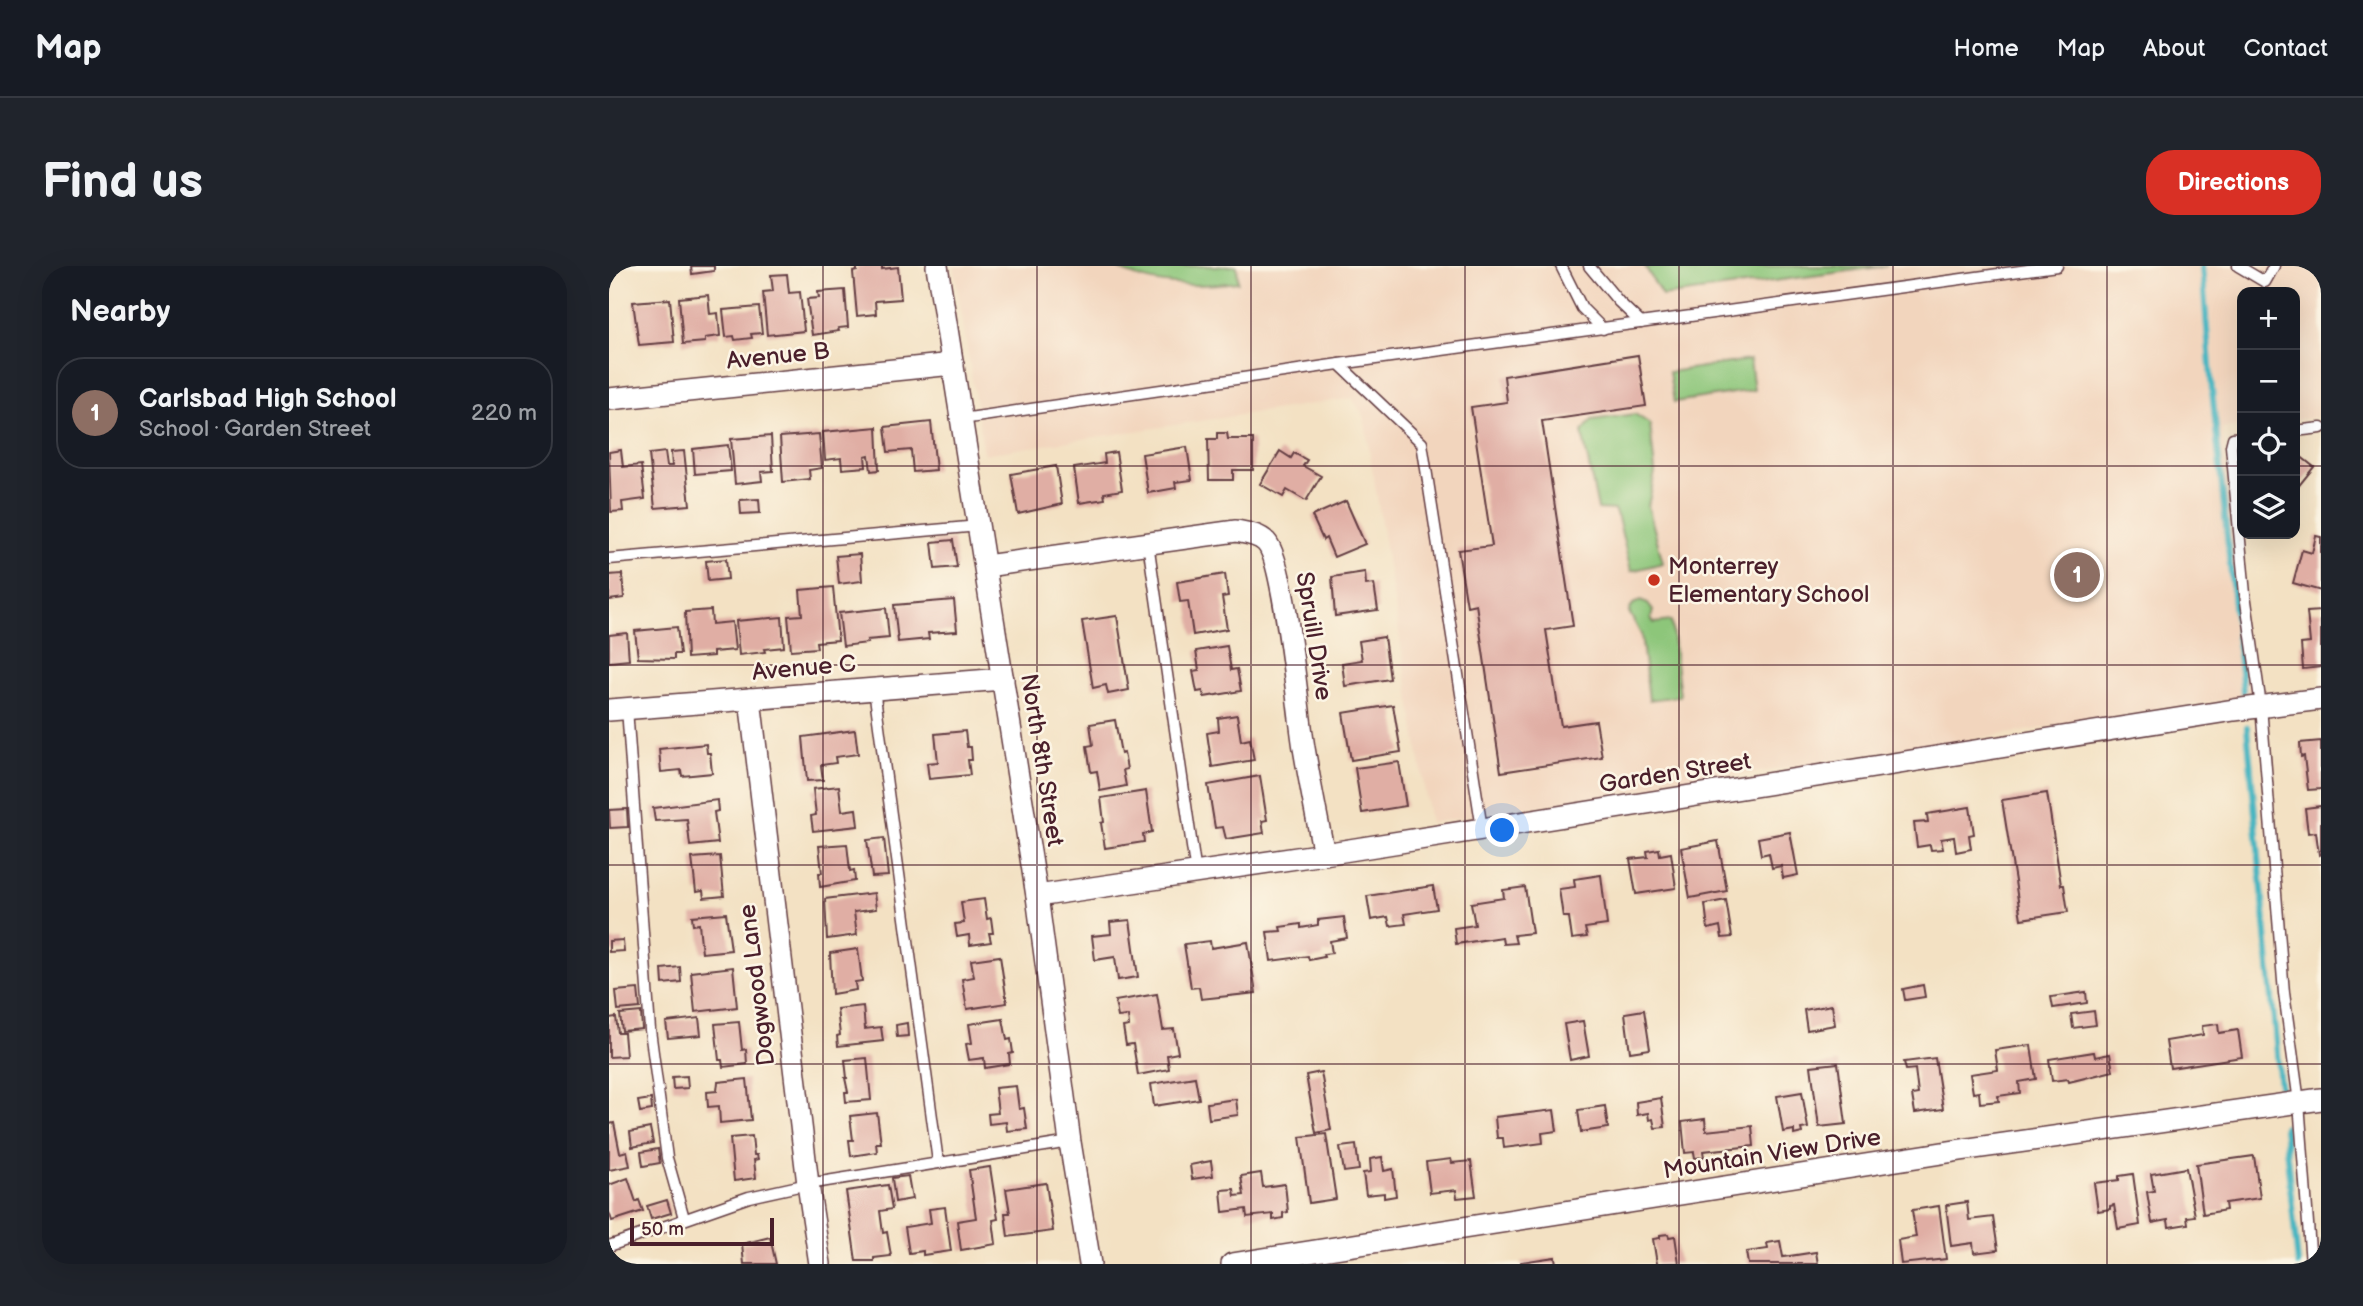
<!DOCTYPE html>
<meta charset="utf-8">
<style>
:root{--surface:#171b24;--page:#20242c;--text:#f1f3f6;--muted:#9ea1a6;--line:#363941;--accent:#d93025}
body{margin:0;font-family:"Balsamiq Sans",sans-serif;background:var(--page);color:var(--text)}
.controls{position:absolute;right:21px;top:21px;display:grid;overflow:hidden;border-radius:14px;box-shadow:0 7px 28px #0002}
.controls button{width:63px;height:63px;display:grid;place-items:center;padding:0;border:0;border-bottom:2px solid var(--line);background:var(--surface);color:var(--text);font:35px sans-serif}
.scale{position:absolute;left:21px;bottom:18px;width:144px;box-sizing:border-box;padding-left:7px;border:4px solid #4a1f2b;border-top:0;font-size:19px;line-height:24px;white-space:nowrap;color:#4a1f2b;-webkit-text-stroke:5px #fcf5e5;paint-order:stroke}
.you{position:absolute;left:894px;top:565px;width:24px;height:24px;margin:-18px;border:5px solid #fff;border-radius:50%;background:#1a73e8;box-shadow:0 0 0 10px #1a73e833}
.badge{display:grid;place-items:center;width:46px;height:46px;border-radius:50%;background:var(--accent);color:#fff;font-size:23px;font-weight:700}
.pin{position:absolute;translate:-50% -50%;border:4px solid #fff;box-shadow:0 2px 7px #0006}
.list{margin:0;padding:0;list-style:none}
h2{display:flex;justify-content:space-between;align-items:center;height:91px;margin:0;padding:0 28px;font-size:30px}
h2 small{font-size:23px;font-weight:400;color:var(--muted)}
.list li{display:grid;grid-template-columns:46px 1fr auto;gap:21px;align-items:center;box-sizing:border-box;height:112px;margin:0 14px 14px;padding:0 14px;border:2px solid var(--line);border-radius:28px}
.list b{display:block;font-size:26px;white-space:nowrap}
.list p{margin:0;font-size:23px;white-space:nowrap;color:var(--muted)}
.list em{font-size:23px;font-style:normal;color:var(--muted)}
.icon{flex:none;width:38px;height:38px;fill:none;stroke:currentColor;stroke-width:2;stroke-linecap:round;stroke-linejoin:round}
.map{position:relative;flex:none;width:1712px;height:998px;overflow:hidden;border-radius:28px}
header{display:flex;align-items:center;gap:42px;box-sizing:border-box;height:98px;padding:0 35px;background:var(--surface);border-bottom:2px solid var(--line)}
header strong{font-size:33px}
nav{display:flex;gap:38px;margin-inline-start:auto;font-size:24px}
.intro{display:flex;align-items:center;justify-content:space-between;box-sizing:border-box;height:168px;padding:0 42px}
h1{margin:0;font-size:49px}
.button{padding:18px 32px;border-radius:28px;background:var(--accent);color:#fff;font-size:24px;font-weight:700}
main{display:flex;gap:42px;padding:0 42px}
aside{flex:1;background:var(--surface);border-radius:28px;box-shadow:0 7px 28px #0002}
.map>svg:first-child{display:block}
.built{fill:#f2d5bd}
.green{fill:#8dc67a;stroke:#6c7252;stroke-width:2}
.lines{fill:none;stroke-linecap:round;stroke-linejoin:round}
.stream{stroke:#47b5c1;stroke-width:6}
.building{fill:#e0aea4}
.lane-casing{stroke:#633c42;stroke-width:13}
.street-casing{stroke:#633c42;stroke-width:24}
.lane{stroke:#fff;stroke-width:10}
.street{stroke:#fff;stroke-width:21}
.grid{fill:none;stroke:#4a1f2b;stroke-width:2;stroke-opacity:0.55}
.poi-dot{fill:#c8321e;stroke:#fcf5e5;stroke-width:2.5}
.labels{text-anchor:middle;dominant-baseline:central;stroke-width:5;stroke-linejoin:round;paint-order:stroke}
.street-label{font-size:24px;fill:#4a1f2b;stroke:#fcf5e5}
.poi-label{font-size:24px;fill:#4a1f2b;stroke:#fcf5e5;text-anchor:start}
</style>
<header>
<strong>Map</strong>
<nav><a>Home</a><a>Map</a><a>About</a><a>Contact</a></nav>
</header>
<div class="intro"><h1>Find us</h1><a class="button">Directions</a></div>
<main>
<aside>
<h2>Nearby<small></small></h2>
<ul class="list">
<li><span class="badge" style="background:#8d6e63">1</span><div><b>Carlsbad High School</b><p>School · Garden Street</p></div><em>220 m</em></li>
</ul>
</aside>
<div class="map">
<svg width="1712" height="998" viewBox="0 0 1712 998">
<rect width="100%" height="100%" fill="#fcf5e5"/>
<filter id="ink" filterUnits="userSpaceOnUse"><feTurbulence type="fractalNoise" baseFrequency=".0143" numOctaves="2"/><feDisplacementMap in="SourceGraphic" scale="14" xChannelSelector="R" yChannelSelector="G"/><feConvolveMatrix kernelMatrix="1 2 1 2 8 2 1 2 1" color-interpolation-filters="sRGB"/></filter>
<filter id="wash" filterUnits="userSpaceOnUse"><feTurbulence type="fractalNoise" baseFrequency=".00686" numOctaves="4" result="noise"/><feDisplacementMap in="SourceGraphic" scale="28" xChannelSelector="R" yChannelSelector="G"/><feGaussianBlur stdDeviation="1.57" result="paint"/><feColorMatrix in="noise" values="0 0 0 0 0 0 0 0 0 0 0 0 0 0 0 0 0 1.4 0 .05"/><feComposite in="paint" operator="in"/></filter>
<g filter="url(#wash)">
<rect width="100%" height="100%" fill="#f3e1c3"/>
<polygon class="built" points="345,0 1712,0 1712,151 1686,154 1686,26 1633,26 1633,160 1613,162 1642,430 821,557 755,151 743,132 375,188"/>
<g class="green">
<path d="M 504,0 L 628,0 L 629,16 C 587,21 542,22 504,0 Z"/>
<polygon points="1036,0 1278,0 1053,30"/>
<polygon points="1141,94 1145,124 1065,136 1060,106"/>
<polygon points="1026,148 1041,158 1046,206 1039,240 1054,297 1022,305 1009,252 1005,244 989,243 973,166 983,154"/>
<polygon points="1031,335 1039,338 1044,345 1042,352 1045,357 1062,355 1071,430 1040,434 1032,368 1020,346 1024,338"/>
</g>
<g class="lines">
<g class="stream">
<polyline points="1593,0 1603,124 1634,425"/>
<polyline points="1638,461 1671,820"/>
<polyline points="1675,861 1689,998"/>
</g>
</g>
<g id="blocks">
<g class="building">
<polygon points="82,0 105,0 105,5 83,8"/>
<polygon points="248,0 273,0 273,3 289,1 292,33 266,35 267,48 248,50 244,6 248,5"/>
<polygon points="178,8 180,27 191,26 195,65 158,69 154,26 164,25 162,9"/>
<polygon points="236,24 239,61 229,62 230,65 203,69 198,33 210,32 209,26"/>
<polygon points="99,29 101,48 109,47 111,70 96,72 96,76 74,78 70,32"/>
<polygon points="61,33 65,76 30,79 24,36"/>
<polygon points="150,41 153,67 142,68 143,72 126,74 125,70 117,71 114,44"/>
<polygon points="1029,89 1037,140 933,155 964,360 937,364 952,460 987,455 993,491 892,506 867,338 858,340 849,284 883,280 862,141 898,136 895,110"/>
<polygon points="322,156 327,204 304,206 302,184 279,186 276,161"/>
<polygon points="268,161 270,204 262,205 260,189 256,190 257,201 233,203 232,192 216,194 214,166"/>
<polygon points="608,167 618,167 619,173 644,173 644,204 624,204 624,214 600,214 599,173 608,173"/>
<polygon points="210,168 213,202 200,204 201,213 174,216 171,171"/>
<polygon points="162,170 164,205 152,206 153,215 126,218 122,173"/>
<polygon points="119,179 122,205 86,208 84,183"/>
<polygon points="578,181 583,214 566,216 567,222 539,227 533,188"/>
<polygon points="12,184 14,201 32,199 36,233 13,236 14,245 2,246 0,186"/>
<polygon points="75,185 81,239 46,242 40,188 56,186 58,200 63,200 62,186"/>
<polygon points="671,185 682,192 685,187 698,194 694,200 712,210 697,235 678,224 674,231 651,218"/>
<polygon points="507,186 513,224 495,227 496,233 470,237 465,202 496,197 495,188"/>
<polygon points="1686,186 1705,201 1688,222 1686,220"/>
<polygon points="447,200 453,238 409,248 402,208"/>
<polygon points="150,233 151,247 132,248 131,234"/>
<polygon points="737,235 756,278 725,291 717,272 714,274 703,250"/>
<polygon points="1707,270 1712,271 1712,325 1684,317 1693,284 1703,287"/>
<polygon points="344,274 348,301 326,303 323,276"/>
<polygon points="251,288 253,315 230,318 227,290"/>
<polygon points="117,293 119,313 99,315 97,295"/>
<polygon points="756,306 757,319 765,318 769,344 726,350 723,311"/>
<polygon points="13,308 15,332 0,334 0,309"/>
<polygon points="616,308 619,330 613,331 618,363 584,369 579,335 571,336 568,316"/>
<polygon points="224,321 229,374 207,376 208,382 182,384 179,350 193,349 191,324"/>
<polygon points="345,334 348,365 319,367 320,373 289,376 285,339"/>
<polygon points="277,342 280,372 258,374 259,377 234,380 230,347"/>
<polygon points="102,344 103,358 123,356 126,384 104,386 104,390 78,392 76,346"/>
<polygon points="1712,345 1712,401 1694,403 1692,378 1701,377 1698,346"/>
<polygon points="508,350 520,424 499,428 497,419 484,422 473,355"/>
<polygon points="173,351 175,381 155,383 156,386 130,389 127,355"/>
<polygon points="68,361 71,388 65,388 65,393 29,392 26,365"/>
<polygon points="18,367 20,394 0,396 0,369"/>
<polygon points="775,371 781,413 736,420 733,397 753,394 750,375"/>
<polygon points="618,380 622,404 628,403 632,425 595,431 594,425 588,426 584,405 590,404 587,385"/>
<polygon points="784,439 792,486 742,494 734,447"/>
<polygon points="628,449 632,475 641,473 645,494 603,501 598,467 610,465 609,452"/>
<polygon points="506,454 512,488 515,487 518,503 514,504 517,520 491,525 488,505 482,506 478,480 484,479 481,458"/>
<polygon points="246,464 249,488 226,491 227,497 212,499 214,514 198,515 194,471"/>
<polygon points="356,465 358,481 362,481 363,494 359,494 361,509 320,513 318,497 329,496 326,468"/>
<polygon points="1712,475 1712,523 1699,524 1695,490 1692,491 1691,477"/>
<polygon points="97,478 98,487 101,487 103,507 73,510 72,504 52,506 50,483"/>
<polygon points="790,496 797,540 753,547 746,502"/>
<polygon points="651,510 658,554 653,555 655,567 617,573 614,561 606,562 599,519"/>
<polygon points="230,520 233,545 247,543 249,560 204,565 202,550 207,549 204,523"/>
<polygon points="537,525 543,566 534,568 535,576 496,582 492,557 495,556 492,532"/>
<polygon points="1438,527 1452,619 1455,619 1459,646 1412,653 1393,534"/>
<polygon points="108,534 109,545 105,546 109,577 81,580 78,553 46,555 44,542"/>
<polygon points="1712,540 1712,588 1710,589 1707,566 1699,567 1696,542"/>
<polygon points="1361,541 1365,568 1360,569 1362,583 1347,586 1345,571 1332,573 1334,583 1322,584 1321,579 1308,581 1305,557 1319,556 1318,548"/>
<polygon points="18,543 19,561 1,562 0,544"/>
<polygon points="1181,566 1189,609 1174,612 1172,600 1163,602 1160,587 1152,589 1149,572"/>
<polygon points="275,572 279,610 263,611 258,574"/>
<polygon points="1109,575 1118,625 1081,632 1072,582"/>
<polygon points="238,578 241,605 245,604 246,615 211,621 210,607 213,607 210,580"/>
<polygon points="1050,583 1051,589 1062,587 1067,622 1027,628 1021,593 1039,591 1038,585"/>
<polygon points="111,590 115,630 95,632 94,625 87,626 83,592"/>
<polygon points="992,609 998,659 976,662 978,671 963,673 960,651 954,651 950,623 966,621 965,613"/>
<polygon points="824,620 828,643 795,648 797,658 781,660 779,651 762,654 758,630"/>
<polygon points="916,621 923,667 905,669 907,677 894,678 893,671 847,678 845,662 866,659 862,637 895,632 894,624"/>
<polygon points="265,627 267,643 245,646 248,669 218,673 216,633"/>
<polygon points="375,633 378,653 382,652 384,667 380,667 382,676 361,679 360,669 348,671 346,658 355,657 352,636"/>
<polygon points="1117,634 1123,671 1113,672 1111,660 1099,663 1096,638"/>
<polygon points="117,647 122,684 93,687 90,658 84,659 83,650"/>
<polygon points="735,651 738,672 721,675 723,687 714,688 715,691 700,694 699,690 662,695 658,666 672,665 671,661 692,658 692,662 709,659 709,654"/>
<polygon points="521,654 529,711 509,714 506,691 486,694 483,670 502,668 501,656"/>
<polygon points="14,674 15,685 0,686 0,675"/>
<polygon points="601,675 602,682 639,676 647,727 592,733 590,721 582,722 575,678"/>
<polygon points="249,683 253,715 246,716 247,724 223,728 221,687"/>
<polygon points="391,690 398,737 358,743 353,713 365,711 362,694"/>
<polygon points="71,701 72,716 54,718 53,703"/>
<polygon points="124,701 128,741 86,746 82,706"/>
<polygon points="1314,719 1316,731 1296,734 1294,723"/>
<polygon points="29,723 31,742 9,744 7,725"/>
<polygon points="1477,726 1478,737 1444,742 1442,731"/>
<polygon points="548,728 554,764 565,763 569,787 558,789 560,803 529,809 524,778 517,779 514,761 520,760 519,750 509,751 506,735"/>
<polygon points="1223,739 1226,759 1198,764 1195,744"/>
<polygon points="254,740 256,763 272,761 274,775 229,780 228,770 231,769 228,743"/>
<polygon points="1035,744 1041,783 1021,786 1016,747"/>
<polygon points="1485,745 1487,759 1464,762 1462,748"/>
<polygon points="32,746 33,763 13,765 11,748"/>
<polygon points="7,751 9,767 15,767 17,790 0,791 0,752"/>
<polygon points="90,752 92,769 59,772 57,756"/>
<polygon points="394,753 398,774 402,773 404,787 400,788 401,798 376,802 375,792 360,794 357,778 363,777 360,758"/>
<polygon points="974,755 980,790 961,794 955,758"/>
<polygon points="130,756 133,784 137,783 138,798 114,801 113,794 110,794 106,758"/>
<polygon points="298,757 299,770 288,771 287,759"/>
<polygon points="1609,758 1610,767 1629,764 1633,791 1561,802 1557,775 1594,769 1593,760"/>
<polygon points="1422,779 1427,813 1410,816 1411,827 1389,830 1390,835 1371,837 1370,826 1364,827 1361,808 1389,804 1386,784"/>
<polygon points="1485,786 1486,791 1501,788 1504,805 1460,816 1459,813 1443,815 1440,793"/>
<polygon points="258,792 262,834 237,836 236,826 239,826 236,812 238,812 236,794"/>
<polygon points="1326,792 1334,843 1306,847 1303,829 1309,828 1306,803 1297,804 1295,796"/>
<polygon points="1229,797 1237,858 1210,861 1202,800"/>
<polygon points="712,806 722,864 707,867 697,809"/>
<polygon points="78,810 79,822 64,823 63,811"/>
<polygon points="586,811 590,833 545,840 542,818"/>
<polygon points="138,813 142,854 111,857 110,840 99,841 98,826 108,825 109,816"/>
<polygon points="407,820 410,843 415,842 418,863 398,865 397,856 380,858 379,848 389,847 386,822"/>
<polygon points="1193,826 1199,862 1192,863 1193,867 1185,869 1185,864 1174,866 1168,830"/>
<polygon points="1052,832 1056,861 1046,862 1044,853 1040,854 1039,847 1028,849 1027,836"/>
<polygon points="42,833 43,844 31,846 29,835"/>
<polygon points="627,833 629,849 600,853 598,837"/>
<polygon points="996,840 999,862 972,866 969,844"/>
<polygon points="945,844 948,865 933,867 934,877 895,882 894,872 888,872 886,851"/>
<polygon points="268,847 272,877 267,877 268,886 242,890 240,874 244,874 241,850"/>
<polygon points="1096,853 1097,865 1143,860 1145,880 1094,885 1095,891 1086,892 1085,886 1076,887 1073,856"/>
<polygon points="5,857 11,887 18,885 21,900 0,904 0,858"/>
<polygon points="41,862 44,877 23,881 21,866"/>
<polygon points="717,868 727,933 700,937 691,871"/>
<polygon points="143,870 145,889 148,889 149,893 145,894 147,912 125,915 121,872"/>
<polygon points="747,879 750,904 735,906 731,881"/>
<polygon points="49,883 51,897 34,900 32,886"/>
<polygon points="1645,890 1651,932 1616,937 1617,944 1594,948 1587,898"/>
<polygon points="773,891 775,905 784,903 787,930 775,932 775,927 757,929 754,907 762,906 761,893"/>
<polygon points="842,893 843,897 862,895 867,930 848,932 847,924 821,927 817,896"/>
<polygon points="602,895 604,910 583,913 581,899"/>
<polygon points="381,901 389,953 384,954 387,978 352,984 348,955 367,952 360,904"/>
<polygon points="1577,902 1586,950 1578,951 1579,958 1560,961 1559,954 1543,957 1538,926 1545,925 1542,908"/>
<polygon points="652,907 654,921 676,918 679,946 674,947 674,952 664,954 664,948 638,951 637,943 614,946 612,924 625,923 626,930 635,929 632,910"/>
<polygon points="1524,908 1531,959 1509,963 1505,939 1501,940 1501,943 1489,945 1485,917 1510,914 1510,910"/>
<polygon points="299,910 303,933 286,936 283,912"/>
<polygon points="19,912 27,936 30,934 34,945 3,955 0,946 0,919"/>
<polygon points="437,917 444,965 399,971 396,947 401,947 397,923"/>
<polygon points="279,919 283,943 271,945 274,967 278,966 282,990 265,992 265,995 247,995 237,925"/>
<polygon points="58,934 62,947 42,953 38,940"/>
<polygon points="1358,936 1360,954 1384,951 1389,984 1365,987 1364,977 1342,980 1337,939"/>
<polygon points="1330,940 1337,993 1292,998 1289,974 1307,971 1303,944"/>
<polygon points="336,941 342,985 314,989 314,985 300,987 296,961 322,957 320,943"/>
<polygon points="1059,968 1060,971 1066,970 1070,997 1048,998 1044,973 1051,972 1051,969"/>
<polygon points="161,971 167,998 135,998 133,978"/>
<polygon points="1171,975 1174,991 1207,986 1209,998 1139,998 1137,986 1159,983 1158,977"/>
<polygon points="946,991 947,998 912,998 912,996"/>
</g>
</g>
</g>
<g filter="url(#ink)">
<use href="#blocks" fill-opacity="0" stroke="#633c42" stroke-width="2"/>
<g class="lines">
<defs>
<g id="lane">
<polyline points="952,0 973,42 994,63"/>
<polyline points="980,0 1010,36 1032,57"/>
<polyline points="1629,0 1656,16 1665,0"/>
<polyline points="730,98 813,177 873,563"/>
<polyline points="353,153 730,98 1448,0"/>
<polyline points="1686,165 1712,162"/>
<polyline points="1633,171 1624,172 1622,180 1636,328 1652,440 1675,727 1690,836 1702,998"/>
<polyline points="539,277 587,608"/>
<polyline points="0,293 370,260"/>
<polyline points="265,423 329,896"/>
<polyline points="18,442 41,764 58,892 75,952"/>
<polyline points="0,980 140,931 199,918 461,876"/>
</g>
<g id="street">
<polyline points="328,0 428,630 461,876 481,998"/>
<polyline points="0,133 344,98"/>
<path d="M 377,300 L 627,265 C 637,267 649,268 657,276 C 676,295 689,447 695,482 C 701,517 708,553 715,588"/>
<polyline points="141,433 199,918 211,998"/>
<polyline points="0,444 394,413"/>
<polyline points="428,630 715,588 1625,444 1712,433"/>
<polyline points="623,998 1352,884 1712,833"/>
</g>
</defs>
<use href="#lane" class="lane-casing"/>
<use href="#street" class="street-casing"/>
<use href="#lane" class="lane"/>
<use href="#street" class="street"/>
</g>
</g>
<path class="grid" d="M 214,0 L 214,998M 428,0 L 428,998M 642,0 L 642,998M 856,0 L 856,998M 1070,0 L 1070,998M 1284,0 L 1284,998M 1498,0 L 1498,998M 0,200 L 1633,200M 1686,200 L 1712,200M 0,399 L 1712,399M 0,599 L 1712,599M 0,798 L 1712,798"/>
<circle class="poi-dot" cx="1045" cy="314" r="7"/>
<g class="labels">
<g class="street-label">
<text transform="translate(169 90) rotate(-6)">Avenue B</text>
<text transform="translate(705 370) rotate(81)">Spruill Drive</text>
<text transform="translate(195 402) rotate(-5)">Avenue C</text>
<text transform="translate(433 494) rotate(81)">North 8th Street</text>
<text transform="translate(1066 507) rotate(-9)">Garden Street</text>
<text transform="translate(148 719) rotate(-97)">Dogwood Lane</text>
<text transform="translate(1163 888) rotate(-9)">Mountain View Drive</text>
</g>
<g class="poi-label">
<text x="1059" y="300">Monterrey<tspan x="1059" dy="28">Elementary School</tspan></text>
</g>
</g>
</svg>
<div class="controls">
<button>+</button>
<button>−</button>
<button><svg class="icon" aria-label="locate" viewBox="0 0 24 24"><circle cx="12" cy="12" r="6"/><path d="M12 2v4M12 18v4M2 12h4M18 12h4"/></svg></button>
<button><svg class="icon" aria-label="layers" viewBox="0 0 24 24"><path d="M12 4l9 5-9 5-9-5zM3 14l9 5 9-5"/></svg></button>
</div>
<div class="scale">50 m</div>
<div class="you"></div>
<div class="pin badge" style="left:1468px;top:309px;background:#8d6e63">1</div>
</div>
</main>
